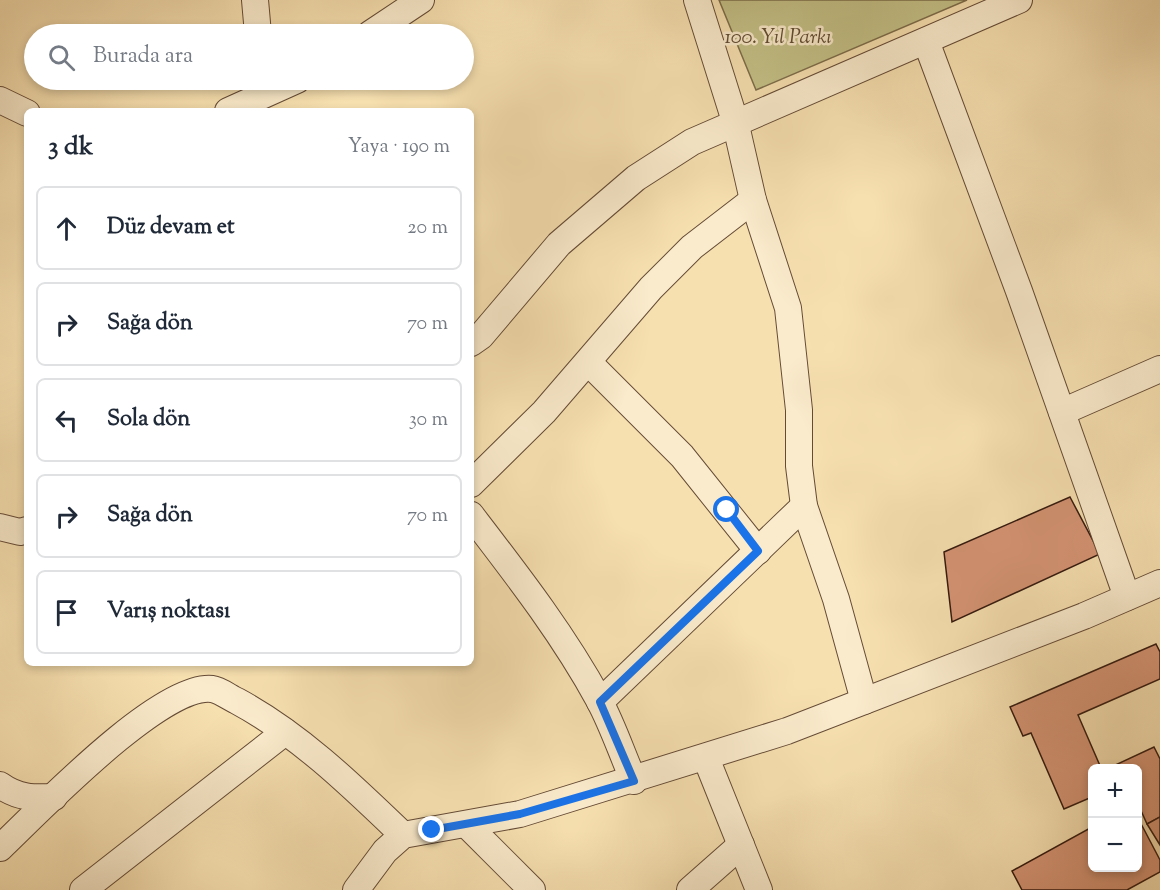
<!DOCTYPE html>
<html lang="tr">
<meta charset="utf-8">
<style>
:root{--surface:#fff;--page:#f2f2f3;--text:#1f2937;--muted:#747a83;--line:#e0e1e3}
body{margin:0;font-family:"Sorts Mill Goudy",serif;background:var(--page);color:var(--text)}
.controls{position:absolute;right:18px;bottom:18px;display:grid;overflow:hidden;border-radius:9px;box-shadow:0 3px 9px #0003}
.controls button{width:54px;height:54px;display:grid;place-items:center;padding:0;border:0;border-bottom:2px solid var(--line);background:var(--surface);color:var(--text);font:30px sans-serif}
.stop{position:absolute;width:18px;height:18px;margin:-14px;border:4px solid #1a73e8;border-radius:50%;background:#fff}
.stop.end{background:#1a73e8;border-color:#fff;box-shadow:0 2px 6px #0008}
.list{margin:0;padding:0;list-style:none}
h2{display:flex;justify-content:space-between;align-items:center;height:78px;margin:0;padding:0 24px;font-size:26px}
h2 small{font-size:20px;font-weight:400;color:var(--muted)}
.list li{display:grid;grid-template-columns:39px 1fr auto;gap:18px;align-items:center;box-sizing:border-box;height:84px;margin:0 12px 12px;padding:0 12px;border:2px solid var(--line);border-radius:9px}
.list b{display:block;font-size:22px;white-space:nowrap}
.list em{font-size:20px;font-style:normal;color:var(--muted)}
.icon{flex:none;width:33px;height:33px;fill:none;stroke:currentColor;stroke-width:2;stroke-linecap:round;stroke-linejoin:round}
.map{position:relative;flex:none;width:1160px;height:890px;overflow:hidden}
.search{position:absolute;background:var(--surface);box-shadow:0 3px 9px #0003;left:24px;top:24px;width:450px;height:66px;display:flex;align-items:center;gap:15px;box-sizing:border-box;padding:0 21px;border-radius:33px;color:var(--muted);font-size:22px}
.panel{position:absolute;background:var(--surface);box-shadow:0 3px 9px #0003;left:24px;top:108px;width:450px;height:558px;border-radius:9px}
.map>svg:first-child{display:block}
.green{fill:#c3c086;stroke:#7c6c4a;stroke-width:1.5}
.building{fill:#d49373;stroke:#34190e;stroke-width:1.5}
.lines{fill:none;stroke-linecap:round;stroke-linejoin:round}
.minor-casing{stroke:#654b36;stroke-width:28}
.minor{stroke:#faebcc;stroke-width:26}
.route{stroke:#1a73e8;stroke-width:8}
.labels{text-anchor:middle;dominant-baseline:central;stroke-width:5;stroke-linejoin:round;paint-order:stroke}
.park-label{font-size:21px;font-style:italic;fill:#5f4b32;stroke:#faebcc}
</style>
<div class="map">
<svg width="1160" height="890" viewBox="0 0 1160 890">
<rect width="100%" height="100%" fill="#f7e0b0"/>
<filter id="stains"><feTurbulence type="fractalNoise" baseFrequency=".00333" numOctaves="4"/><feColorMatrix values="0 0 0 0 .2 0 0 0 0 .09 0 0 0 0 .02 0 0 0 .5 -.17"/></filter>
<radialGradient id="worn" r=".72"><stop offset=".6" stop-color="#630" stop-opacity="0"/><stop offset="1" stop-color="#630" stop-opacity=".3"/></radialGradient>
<polygon class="green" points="719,0 967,0 756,90"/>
<g class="building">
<polygon points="1070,497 1100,554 952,622 944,552"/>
<polygon points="1156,644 1160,652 1160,679 1078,715 1101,768 1092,768 1092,797 1064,809 1031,733 1023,736 1010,707"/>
<polygon points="1154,747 1160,759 1160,817 1147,824 1138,804 1138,768 1109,768"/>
<polygon points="1160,817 1160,845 1147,824"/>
<polygon points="1138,818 1160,860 1160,872 1127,890 1022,890 1012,871 1092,827 1092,868 1138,868"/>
</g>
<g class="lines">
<defs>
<g id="minor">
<polyline points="255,0 258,34"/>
<polyline points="697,0 735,121 753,200 788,308 799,410 799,466 804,506 836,599 864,701"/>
<polyline points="370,34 421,0"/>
<polyline points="926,41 1019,291 1127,597"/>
<polyline points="0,100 27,113"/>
<polyline points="228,111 297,80"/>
<polyline points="471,343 481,336 559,244 636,178 692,142 1019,0"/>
<polyline points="588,362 682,456 758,551"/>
<polyline points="1062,412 1160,369"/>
<polyline points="471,484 544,412 651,288 692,247 753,200"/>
<path d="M 471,515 C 517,575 563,634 599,700 C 613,726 622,754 634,781"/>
<polyline points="0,527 20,532 27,530"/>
<polyline points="600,702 804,506"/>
<polyline points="706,758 759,890"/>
<path d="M 0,785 C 18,798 33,798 54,797"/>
<polyline points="467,825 532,890"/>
<path d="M 0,848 C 39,811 161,683 212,689 C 220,690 230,698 237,701 C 300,735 352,786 403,835"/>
<polyline points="83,890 285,732"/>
<polyline points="356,890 385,851 403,835 520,814 787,731 1084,616 1160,583"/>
<polyline points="690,890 741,845"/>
</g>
</defs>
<use href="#minor" class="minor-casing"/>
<use href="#minor" class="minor"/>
</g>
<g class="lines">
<polyline class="route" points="432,830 520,814 634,781 600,702 758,551 727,510"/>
</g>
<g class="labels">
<g class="park-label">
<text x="778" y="38">100. Yıl Parkı</text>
</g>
</g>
<rect width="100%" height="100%" filter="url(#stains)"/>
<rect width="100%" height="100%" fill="url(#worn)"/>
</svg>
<div class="controls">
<button>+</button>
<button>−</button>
</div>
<div class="stop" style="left:727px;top:510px"></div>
<div class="stop end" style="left:432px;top:830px"></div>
<div class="search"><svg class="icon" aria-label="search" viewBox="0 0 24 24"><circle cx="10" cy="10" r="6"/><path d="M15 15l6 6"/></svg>Burada ara</div>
<section class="panel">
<h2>3 dk<small>Yaya · 190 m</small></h2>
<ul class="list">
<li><svg class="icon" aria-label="ahead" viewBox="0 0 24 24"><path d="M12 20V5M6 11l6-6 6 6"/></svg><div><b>Düz devam et</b></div><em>20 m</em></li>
<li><svg class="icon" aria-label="right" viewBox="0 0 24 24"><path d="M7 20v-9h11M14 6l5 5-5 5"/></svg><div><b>Sağa dön</b></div><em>70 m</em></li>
<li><svg class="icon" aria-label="left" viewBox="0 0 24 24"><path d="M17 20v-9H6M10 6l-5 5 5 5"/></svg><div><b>Sola dön</b></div><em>30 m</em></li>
<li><svg class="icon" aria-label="right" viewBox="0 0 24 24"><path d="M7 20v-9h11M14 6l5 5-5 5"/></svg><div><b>Sağa dön</b></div><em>70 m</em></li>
<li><svg class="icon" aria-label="arrive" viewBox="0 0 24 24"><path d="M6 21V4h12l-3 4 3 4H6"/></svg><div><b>Varış noktası</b></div></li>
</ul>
</section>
</div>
